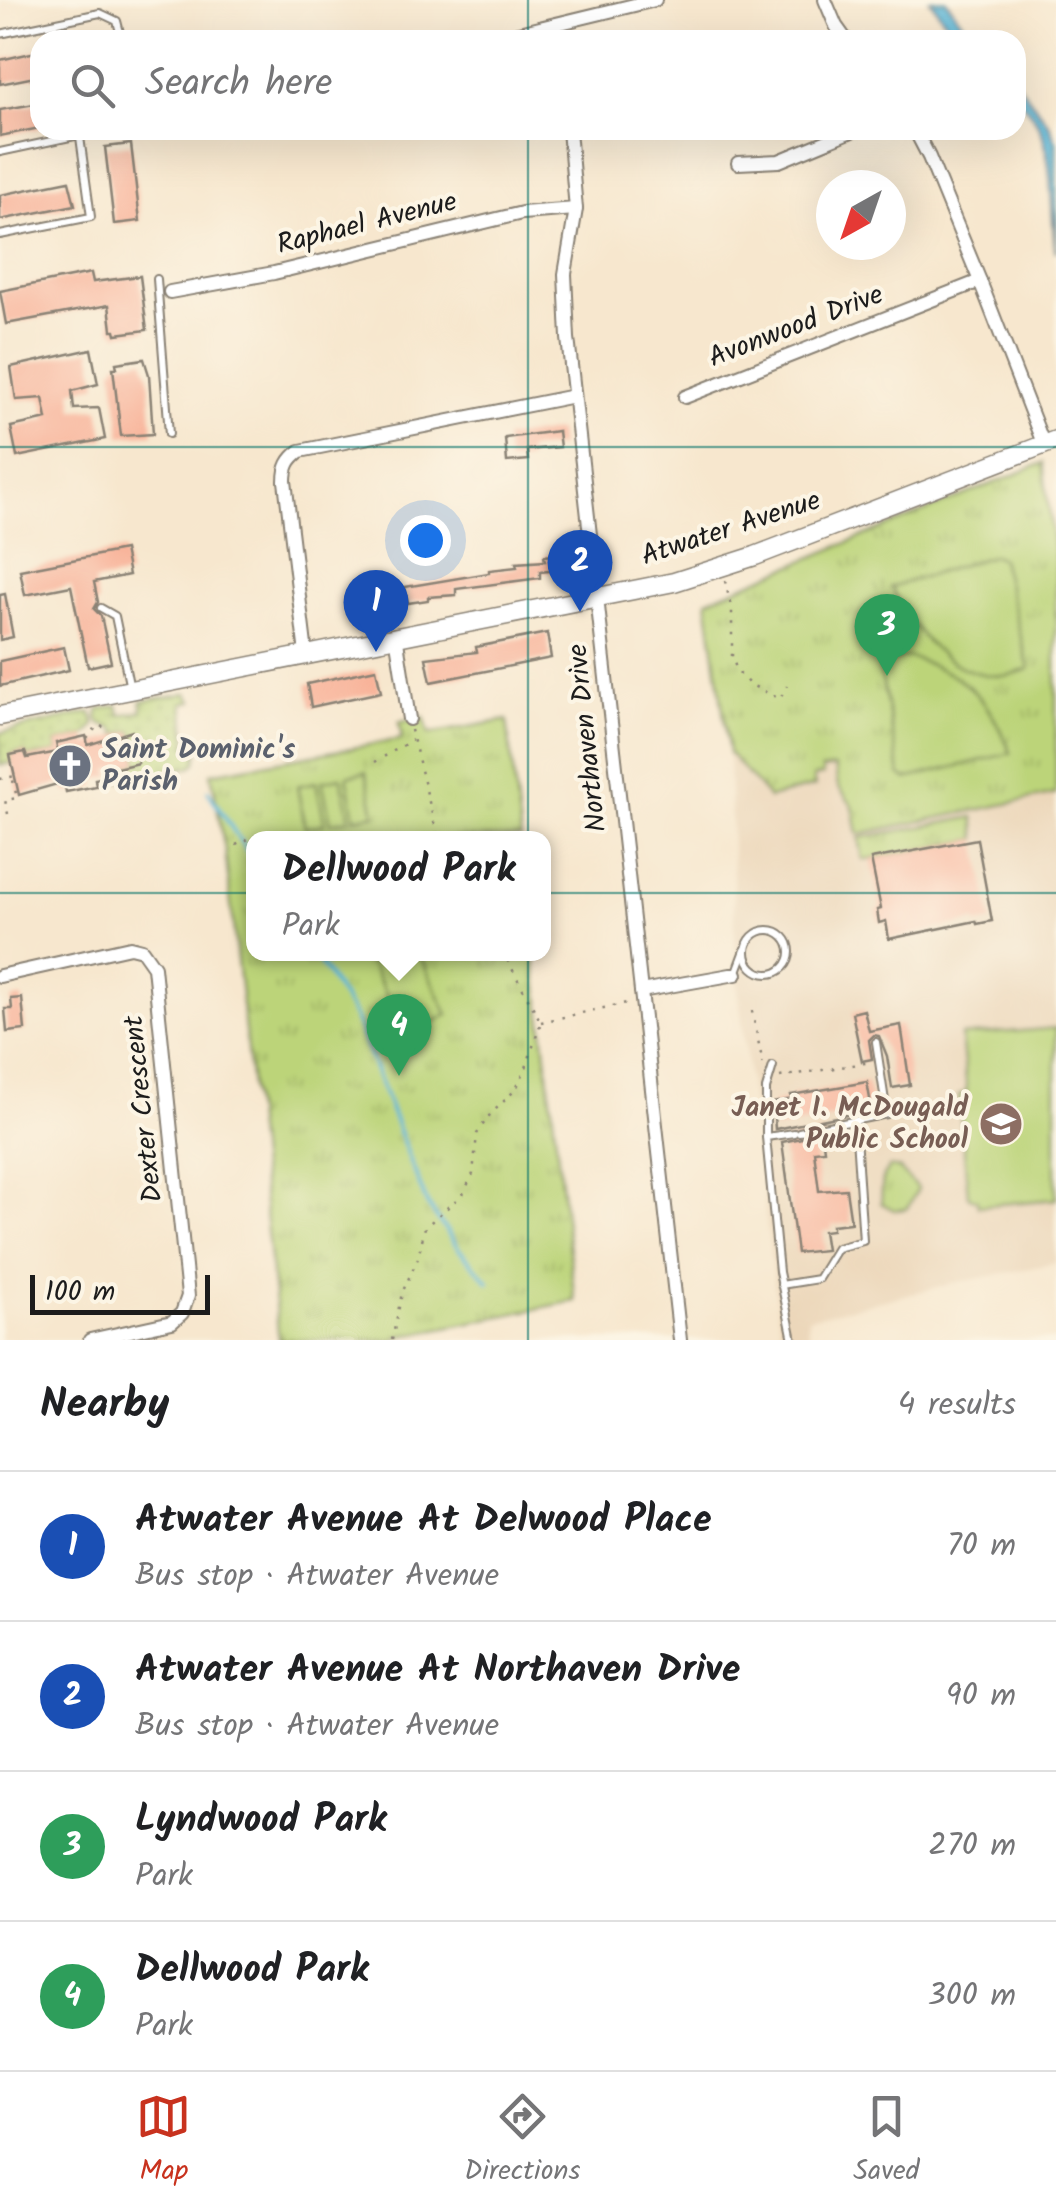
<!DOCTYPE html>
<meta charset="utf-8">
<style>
:root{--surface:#fff;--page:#f6f6f6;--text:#202124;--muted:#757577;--line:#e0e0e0;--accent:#c8321e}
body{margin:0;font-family:Kalam,sans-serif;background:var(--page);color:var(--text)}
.compass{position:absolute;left:816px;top:170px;width:90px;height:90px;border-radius:50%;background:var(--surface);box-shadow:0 10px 40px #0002;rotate:220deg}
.scale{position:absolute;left:30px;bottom:25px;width:180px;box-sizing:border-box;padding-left:10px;border:5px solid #1c1c1c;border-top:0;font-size:28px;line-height:35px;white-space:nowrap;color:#1c1c1c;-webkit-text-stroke:8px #fcf5e5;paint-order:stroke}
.you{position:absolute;left:425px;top:540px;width:35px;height:35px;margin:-25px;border:8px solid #fff;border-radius:50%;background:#1a73e8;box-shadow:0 0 0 15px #1a73e833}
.badge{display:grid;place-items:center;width:65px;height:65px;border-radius:50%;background:var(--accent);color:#fff;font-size:32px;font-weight:700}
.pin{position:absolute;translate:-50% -82px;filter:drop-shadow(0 2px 5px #0008)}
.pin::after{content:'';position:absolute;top:52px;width:35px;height:30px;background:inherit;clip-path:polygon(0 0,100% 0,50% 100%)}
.popup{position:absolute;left:246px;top:831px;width:305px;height:130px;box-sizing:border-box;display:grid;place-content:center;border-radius:20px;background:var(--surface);filter:drop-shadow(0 2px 8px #0005);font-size:32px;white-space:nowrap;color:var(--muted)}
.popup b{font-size:38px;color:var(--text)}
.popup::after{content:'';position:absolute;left:50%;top:100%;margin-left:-20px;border:20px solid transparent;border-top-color:var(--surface)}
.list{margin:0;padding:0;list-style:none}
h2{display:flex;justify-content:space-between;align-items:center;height:130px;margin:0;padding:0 40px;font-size:42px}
h2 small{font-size:32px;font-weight:400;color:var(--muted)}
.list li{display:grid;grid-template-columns:65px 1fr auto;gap:30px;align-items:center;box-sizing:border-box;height:150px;padding:0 40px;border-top:2px solid var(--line)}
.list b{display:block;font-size:38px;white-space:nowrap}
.list p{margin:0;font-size:32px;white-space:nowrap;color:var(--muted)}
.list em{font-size:32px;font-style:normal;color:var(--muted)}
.icon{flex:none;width:55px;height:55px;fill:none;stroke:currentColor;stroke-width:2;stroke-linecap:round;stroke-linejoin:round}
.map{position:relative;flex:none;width:1056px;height:1340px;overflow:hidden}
.search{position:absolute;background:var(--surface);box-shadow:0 10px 40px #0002;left:30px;right:30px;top:30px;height:110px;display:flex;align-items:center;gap:25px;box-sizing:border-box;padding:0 35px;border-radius:30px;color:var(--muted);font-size:38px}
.sheet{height:730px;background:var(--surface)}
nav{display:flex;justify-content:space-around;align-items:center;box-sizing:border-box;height:140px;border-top:2px solid var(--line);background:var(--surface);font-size:28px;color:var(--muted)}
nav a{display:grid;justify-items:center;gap:5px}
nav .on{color:var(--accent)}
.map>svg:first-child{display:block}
.built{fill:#ecd7ba}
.grass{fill:url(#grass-dots);stroke:#6c784a;stroke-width:2.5}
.park{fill:url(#park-tufts);stroke:#6c784a;stroke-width:2.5}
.pitch{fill:#bcd479;stroke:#6c784a;stroke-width:2.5}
.water{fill:#59b5d7;stroke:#3a687a;stroke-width:2.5}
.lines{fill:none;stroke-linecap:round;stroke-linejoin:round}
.stream{stroke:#59b5d7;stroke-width:4}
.building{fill:#f8b096}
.lane-casing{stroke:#8a8275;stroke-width:10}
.street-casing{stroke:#8a8275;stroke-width:16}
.secondary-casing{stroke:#8a8275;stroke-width:21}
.path{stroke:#8a8275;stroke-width:2.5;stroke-dasharray:2.5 8;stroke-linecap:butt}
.lane{stroke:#fff;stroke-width:6}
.street{stroke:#fff;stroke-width:12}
.secondary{stroke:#fff;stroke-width:18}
.grid{fill:none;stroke:#0f766e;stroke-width:2.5;stroke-opacity:0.55}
.labels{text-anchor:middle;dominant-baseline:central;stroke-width:8;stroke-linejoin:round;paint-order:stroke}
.street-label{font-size:28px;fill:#1c1c1c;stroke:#fcf5e5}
.worship-label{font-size:28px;font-weight:bold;fill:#5b616d;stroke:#fcf5e5;text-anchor:start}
.education-label{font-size:28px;font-weight:bold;fill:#785e54;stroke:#fcf5e5;text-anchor:end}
</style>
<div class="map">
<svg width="1056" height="1340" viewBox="0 0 1056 1340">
<defs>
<pattern id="grass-dots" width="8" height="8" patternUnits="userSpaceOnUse" patternTransform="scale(2.5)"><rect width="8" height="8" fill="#bcd479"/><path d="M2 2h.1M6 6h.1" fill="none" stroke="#a1b568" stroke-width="1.8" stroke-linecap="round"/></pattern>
<pattern id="park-tufts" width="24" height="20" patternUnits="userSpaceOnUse" patternTransform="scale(2.5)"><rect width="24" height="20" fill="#bcd479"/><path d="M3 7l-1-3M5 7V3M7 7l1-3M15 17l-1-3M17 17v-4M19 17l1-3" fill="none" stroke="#a1b568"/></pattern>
</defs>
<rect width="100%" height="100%" fill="#fcf5e5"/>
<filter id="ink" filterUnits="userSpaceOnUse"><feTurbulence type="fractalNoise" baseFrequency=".01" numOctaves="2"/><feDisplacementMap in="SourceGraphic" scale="20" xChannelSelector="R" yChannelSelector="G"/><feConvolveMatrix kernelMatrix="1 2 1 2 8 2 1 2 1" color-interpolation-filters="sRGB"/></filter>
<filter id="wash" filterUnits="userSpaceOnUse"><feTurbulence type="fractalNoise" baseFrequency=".0048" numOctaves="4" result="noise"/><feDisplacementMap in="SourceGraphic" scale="40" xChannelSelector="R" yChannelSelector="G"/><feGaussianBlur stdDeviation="2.25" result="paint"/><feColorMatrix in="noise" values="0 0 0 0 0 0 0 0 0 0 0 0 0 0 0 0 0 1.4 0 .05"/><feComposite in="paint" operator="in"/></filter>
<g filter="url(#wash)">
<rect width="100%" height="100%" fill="#f7e7ce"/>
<polygon class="built" points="729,753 769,798 815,786 813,777 821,769 835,767 841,792 853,807 859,834 1056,794 1056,1263 960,1282 808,1318 808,1340 781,1340 736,972"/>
<g class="grass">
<polygon points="187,693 193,701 183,703 188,750 198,750 196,763 190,767 120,781 117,768 138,763 132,731 116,734 115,729 100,724 97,717 99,709 118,705 120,715 142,711 141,701"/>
<polygon points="91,712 95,725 86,736 56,743 58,752 27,758 25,752 11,754 12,763 0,765 0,733"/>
</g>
<g class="park">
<polygon points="1043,463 1056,563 1056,794 858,834 853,807 838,786 835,767 822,769 823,775 813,777 815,786 769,798 729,753 707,600"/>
<polygon points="424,717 429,734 507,720 521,838 254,838 254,954 534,954 575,1301 397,1337 396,1340 279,1340 225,850 211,773 402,739 399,722"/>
<polygon points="974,817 977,839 863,860 859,838"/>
<polygon points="889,1167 899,1169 918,1189 907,1209 894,1210 881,1203 883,1176"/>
</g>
<g class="pitch">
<path d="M 994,555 L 1001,559 L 1029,669 C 1019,672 1007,677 998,676 C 944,673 913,631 891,587 Z"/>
<path d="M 908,657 C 967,675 988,697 1011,753 L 906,779 L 900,774 L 879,662 Z"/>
<polygon points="366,772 375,814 355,818 347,776"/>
<polygon points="341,777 350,819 331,823 322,781"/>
<polygon points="316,782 325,824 305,828 297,786"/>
<polygon points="383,954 419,954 448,1015 406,1035 369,960"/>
<polygon points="1056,1028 1056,1199 978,1206 977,1200 968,1196 959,1095 967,1092 961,1036"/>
</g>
<g class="water">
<polygon points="930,0 946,0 975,40 959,40"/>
<path d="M 1016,81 L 1049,124 L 1056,142 L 1056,252 C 1051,219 1053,155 1040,128 C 1031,108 1016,105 1016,81 Z"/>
</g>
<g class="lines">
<g class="stream">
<polyline points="208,791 254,862"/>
<polyline points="314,954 355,1017 427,1204 459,1249 489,1282"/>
</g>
</g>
<g id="blocks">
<g class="building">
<polygon points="40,51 40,76 0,84 0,60"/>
<polygon points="40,103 40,128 0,136 0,110"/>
<polygon points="131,144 140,221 114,224 105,147"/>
<polygon points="69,181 75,205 0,220 0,195"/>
<polygon points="91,273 93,282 140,276 147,330 116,334 115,330 112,330 109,305 6,324 0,291"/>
<polygon points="91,349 98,384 72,391 74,409 99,408 105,439 17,457 11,427 47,419 43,398 16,400 11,367"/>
<polygon points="144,359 149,375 153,434 121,436 113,368 117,368 116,363"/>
<polygon points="558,431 560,447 527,450 528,460 507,462 505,438"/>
<polygon points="124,550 129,575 94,582 98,602 94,609 101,616 111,662 88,667 71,586 25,595 20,570"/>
<polygon points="568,553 570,569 540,572 540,578 456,589 456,595 428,597 428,600 408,603 405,587 489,573 489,570 517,567 516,563 545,561 544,556"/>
<polygon points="5,594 13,637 0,640 0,595"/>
<polygon points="547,633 551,658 431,682 426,658 477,652 476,647"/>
<polygon points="64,647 69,670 0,686 0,661"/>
<polygon points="376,669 381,692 311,707 307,684"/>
<polygon points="132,731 138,763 109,770 111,776 95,779 96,786 66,792 64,782 19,795 10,755 25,752 27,758 58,752 56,743 86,736 88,745"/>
<polygon points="977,839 992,921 977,924 976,921 889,939 886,921 879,923 877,910 881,909 871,859"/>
<polygon points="22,998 25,1030 7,1032 5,1009 12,1009 11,999"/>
<polygon points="864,1010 869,1031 901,1025 910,1085 892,1088 887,1056 879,1036 874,1035 869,1040 872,1059 862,1061 852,1013"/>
<polygon points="867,1082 872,1110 775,1129 773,1103 792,1099 791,1095"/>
<polygon points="822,1134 824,1150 814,1151 819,1191 846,1189 851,1223 832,1225 832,1230 823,1231 826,1250 797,1253 782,1142"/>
</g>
</g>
</g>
<g filter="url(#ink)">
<use href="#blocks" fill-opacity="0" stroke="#8a8275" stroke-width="2.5"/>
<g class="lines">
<defs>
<g id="lane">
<polyline points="0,34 100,13 117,21 122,40"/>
<polyline points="0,152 103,130"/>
<polyline points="0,235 91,217 80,137"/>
<polyline points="157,279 169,434"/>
<polyline points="101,608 115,616 130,689"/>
<circle cx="768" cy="952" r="22"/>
<polyline points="736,974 745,950"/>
<polyline points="799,1132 887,1114 876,1042"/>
<polyline points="766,1137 766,1089 773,1066"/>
<polyline points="781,1285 818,1279 837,1248 863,1241 855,1121"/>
<polyline points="793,1340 779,1272 766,1137 794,1133"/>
</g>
<g id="street">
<polyline points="825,0 836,26 846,40"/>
<polyline points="490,40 655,0"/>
<polyline points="569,130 576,209 565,274 568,338 680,1340"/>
<polyline points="915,130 929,157 980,281 1043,443"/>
<polyline points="738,163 779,161 854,130"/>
<polyline points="170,292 274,273 522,213 576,209"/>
<polyline points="685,397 980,281"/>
<polyline points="396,635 409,719"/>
<path d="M 306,654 L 285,481 C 285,467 289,459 300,451 L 574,396"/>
<polyline points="0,976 130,947 142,950 154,967 188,1296 182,1313 172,1322 90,1340"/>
<polyline points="641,991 736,974"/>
</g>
<polyline id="secondary" points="0,716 674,582 755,556 1056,440"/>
</defs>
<use href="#lane" class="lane-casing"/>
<use href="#street" class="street-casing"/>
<use href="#secondary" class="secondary-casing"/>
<g class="path">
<polyline points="725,581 732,610 732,657 737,671 749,684 780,699 787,686"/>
<polyline points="411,730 438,838"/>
<polyline points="87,739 98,725 110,730"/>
<polyline points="375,762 412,740"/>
<polyline points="0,779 15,776"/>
<polyline points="8,814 5,800 17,798 12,776"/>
<polyline points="236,845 257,835"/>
<polyline points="752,1011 763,1064"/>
<polyline points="541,1022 631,1002"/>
<polyline points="780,1077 871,1062"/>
<polyline points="392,1340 402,1293 418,1258 425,1227 463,1194 473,1174 477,1134 488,1117 516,1089 526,1068 541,1022 504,954"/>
</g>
<use href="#lane" class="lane"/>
<use href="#street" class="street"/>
<use href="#secondary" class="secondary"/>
</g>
</g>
<path class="grid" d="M 528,0 L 528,40M 528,130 L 528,1340M 0,447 L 1056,447M 0,893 L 1056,893"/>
<defs>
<symbol id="church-disc" viewBox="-11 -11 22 22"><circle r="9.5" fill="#6b7280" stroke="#fcf5e5"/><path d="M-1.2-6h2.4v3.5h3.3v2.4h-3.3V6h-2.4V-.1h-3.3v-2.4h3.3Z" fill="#fff"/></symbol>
<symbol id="school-disc" viewBox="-11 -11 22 22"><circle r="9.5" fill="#8d6e63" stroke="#fcf5e5"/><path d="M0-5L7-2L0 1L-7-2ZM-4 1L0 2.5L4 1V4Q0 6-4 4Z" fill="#fff"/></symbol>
</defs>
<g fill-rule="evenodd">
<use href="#church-disc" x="45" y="741" width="50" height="50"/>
<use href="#school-disc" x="976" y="1099" width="50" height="50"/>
</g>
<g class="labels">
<g class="street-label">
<text transform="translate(367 224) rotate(-14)">Raphael Avenue</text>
<text transform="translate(796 327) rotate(-21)">Avonwood Drive</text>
<text transform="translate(731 529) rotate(-18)">Atwater Avenue</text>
<text transform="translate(588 738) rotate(-96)">Northaven Drive</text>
<text transform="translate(144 1109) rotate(-96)">Dexter Crescent</text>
</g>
<g class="worship-label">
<text x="102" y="750">Saint Dominic's<tspan x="102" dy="32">Parish</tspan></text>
</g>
<g class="education-label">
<text x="968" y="1108">Janet I. McDougald<tspan x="968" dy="32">Public School</tspan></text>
</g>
</g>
</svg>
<svg class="compass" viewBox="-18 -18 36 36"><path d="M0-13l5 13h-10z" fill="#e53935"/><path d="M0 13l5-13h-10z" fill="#757577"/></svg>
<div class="scale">100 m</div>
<div class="you"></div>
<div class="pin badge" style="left:376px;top:652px;background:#1a4fb4">1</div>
<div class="pin badge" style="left:580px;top:612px;background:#1a4fb4">2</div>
<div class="pin badge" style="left:887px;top:676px;background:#2e9e5b">3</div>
<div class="pin badge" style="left:399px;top:1076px;background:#2e9e5b">4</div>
<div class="popup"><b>Dellwood Park</b>Park</div>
<div class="search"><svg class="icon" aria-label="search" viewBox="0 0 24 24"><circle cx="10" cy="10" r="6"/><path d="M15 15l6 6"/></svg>Search here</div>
</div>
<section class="sheet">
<h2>Nearby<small>4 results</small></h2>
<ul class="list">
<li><span class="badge" style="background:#1a4fb4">1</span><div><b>Atwater Avenue At Delwood Place</b><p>Bus stop · Atwater Avenue</p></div><em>70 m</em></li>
<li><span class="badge" style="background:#1a4fb4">2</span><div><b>Atwater Avenue At Northaven Drive</b><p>Bus stop · Atwater Avenue</p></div><em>90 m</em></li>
<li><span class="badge" style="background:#2e9e5b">3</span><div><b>Lyndwood Park</b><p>Park</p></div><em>270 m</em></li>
<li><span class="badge" style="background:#2e9e5b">4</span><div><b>Dellwood Park</b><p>Park</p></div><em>300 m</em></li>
</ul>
</section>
<nav>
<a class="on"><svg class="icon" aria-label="map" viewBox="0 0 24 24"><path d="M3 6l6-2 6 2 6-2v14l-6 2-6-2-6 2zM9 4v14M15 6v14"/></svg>Map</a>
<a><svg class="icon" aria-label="directions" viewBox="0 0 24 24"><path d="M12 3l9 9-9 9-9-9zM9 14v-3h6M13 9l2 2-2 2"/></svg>Directions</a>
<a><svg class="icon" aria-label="saved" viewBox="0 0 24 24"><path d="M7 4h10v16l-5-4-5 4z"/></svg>Saved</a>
</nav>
